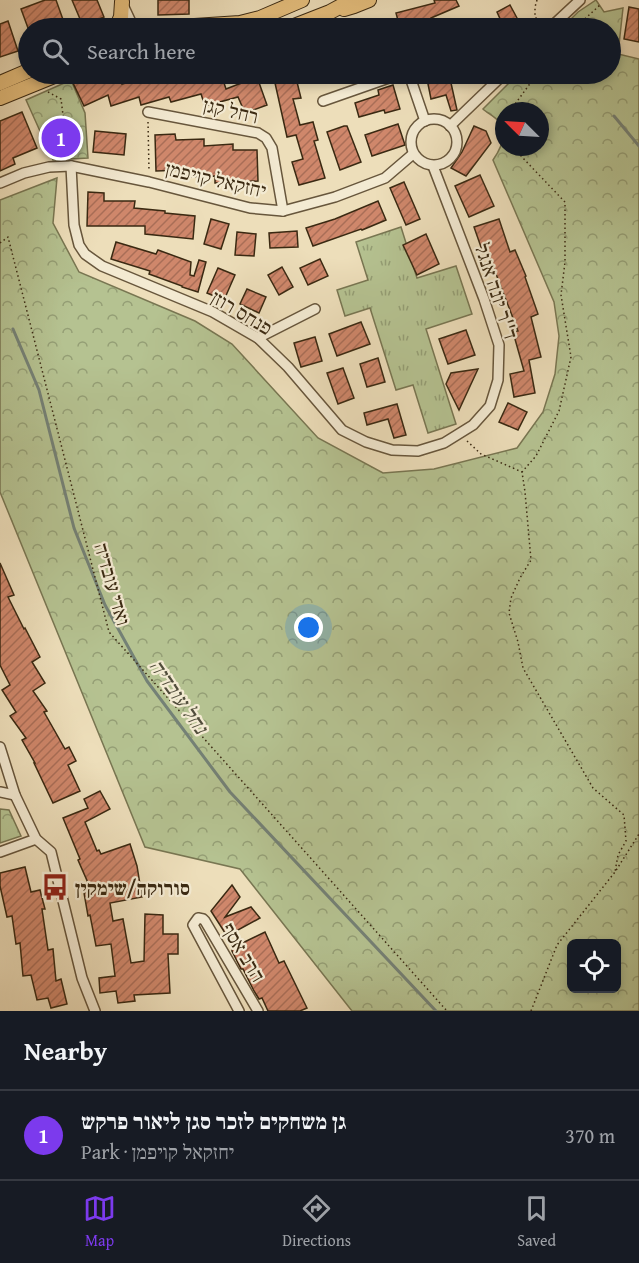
<!DOCTYPE html>
<meta charset="utf-8">
<style>
:root{--surface:#171b24;--page:#242831;--text:#f1f3f6;--muted:#9ea1a6;--line:#363941;--accent:#7c3aed}
body{margin:0;font-family:"Gentium Book Plus","Frank Ruhl Libre",serif;background:var(--page);color:var(--text)}
.controls{position:absolute;right:18px;bottom:18px;display:grid;overflow:hidden;border-radius:9px;box-shadow:0 3px 9px #0003}
.controls button{width:54px;height:54px;display:grid;place-items:center;padding:0;border:0;border-bottom:2px solid var(--line);background:var(--surface);color:var(--text);font:30px sans-serif}
.compass{position:absolute;left:495px;top:102px;width:54px;height:54px;border-radius:50%;background:var(--surface);box-shadow:0 3px 9px #0003;rotate:294deg}
.you{position:absolute;left:309px;top:628px;width:21px;height:21px;margin:-15px;border:4px solid #fff;border-radius:50%;background:#1a73e8;box-shadow:0 0 0 9px #1a73e833}
.badge{display:grid;place-items:center;width:39px;height:39px;border-radius:50%;background:var(--accent);color:#fff;font-size:20px;font-weight:700}
.pin{position:absolute;translate:-50% -50%;border:3px solid #fff;box-shadow:0 2px 6px #0006}
.list{margin:0;padding:0;list-style:none}
h2{display:flex;justify-content:space-between;align-items:center;height:78px;margin:0;padding:0 24px;font-size:26px}
h2 small{font-size:20px;font-weight:400;color:var(--muted)}
.list li{display:grid;grid-template-columns:39px 1fr auto;gap:18px;align-items:center;box-sizing:border-box;height:90px;padding:0 24px;border-top:2px solid var(--line)}
.list b{display:block;font-size:22px;white-space:nowrap}
.list p{margin:0;font-size:20px;white-space:nowrap;color:var(--muted)}
.list em{font-size:20px;font-style:normal;color:var(--muted)}
.icon{flex:none;width:33px;height:33px;fill:none;stroke:currentColor;stroke-width:2;stroke-linecap:round;stroke-linejoin:round}
.map{position:relative;flex:none;width:639px;height:1011px;overflow:hidden}
.search{position:absolute;background:var(--surface);box-shadow:0 3px 9px #0003;left:18px;right:18px;top:18px;height:66px;display:flex;align-items:center;gap:15px;box-sizing:border-box;padding:0 21px;border-radius:33px;color:var(--muted);font-size:22px}
.sheet{height:168px;background:var(--surface)}
nav{display:flex;justify-content:space-around;align-items:center;box-sizing:border-box;height:84px;border-top:2px solid var(--line);background:var(--surface);font-size:16px;color:var(--muted)}
nav a{display:grid;justify-items:center;gap:3px}
nav .on{color:var(--accent)}
.map>svg:first-child{display:block}
.grass{fill:url(#grass-tufts);stroke:#787652;stroke-width:1.5}
.forest{fill:url(#forest-crowns);stroke:#787652;stroke-width:1.5;fill-rule:evenodd}
.lines{fill:none;stroke-linecap:round;stroke-linejoin:round}
.stream{stroke:#748176;stroke-width:3}
.building{fill:url(#building-hatch);stroke:#3a2912;stroke-width:1.5}
.minor-casing{stroke:#67563c;stroke-width:12}
.primary-casing{stroke:#3a2912;stroke-width:16}
.path{stroke:#3a2912;stroke-width:1.5;stroke-dasharray:1.5 3;stroke-linecap:butt}
.minor{stroke:#f3ead2;stroke-width:9}
.primary{stroke:#e6bf7d;stroke-width:14}
.labels{text-anchor:middle;dominant-baseline:central;stroke-width:4.5;stroke-linejoin:round;paint-order:stroke}
.street-label{font-size:20px;fill:#3a2912;stroke:#f3ead2}
.poi-label{font-size:20px;font-weight:bold;fill:#3a2912;stroke:#f3ead2;text-anchor:start}
.water-label{font-size:21px;font-style:italic;fill:#524e3c;stroke:#f3ead2}
</style>
<div class="map">
<svg width="639" height="1011" viewBox="0 0 639 1011">
<defs>
<pattern id="grass-tufts" width="24" height="20" patternUnits="userSpaceOnUse" patternTransform="scale(1.5)"><rect width="24" height="20" fill="#b5c291"/><path d="M3 7l-1-3M5 7V3M7 7l1-3M15 17l-1-3M17 17v-4M19 17l1-3" fill="none" stroke="#949e75"/></pattern>
<pattern id="forest-crowns" width="20" height="18" patternUnits="userSpaceOnUse" patternTransform="scale(1.5)"><rect width="20" height="18" fill="#b5c291"/><path d="M2 6a3 3 0 1 1 6 0M12 15a3 3 0 1 1 6 0" fill="none" stroke="#949e75"/></pattern>
<pattern id="building-hatch" width="6" height="6" patternUnits="userSpaceOnUse" patternTransform="scale(1.5)"><rect width="6" height="6" fill="#cf876b"/><path d="M-1 1l2-2M0 6l6-6M5 7l2-2" fill="none" stroke="#a96e57"/></pattern>
</defs>
<rect width="100%" height="100%" fill="#eddeba"/>
<filter id="stains"><feTurbulence type="fractalNoise" baseFrequency=".00333" numOctaves="4"/><feColorMatrix values="0 0 0 0 .2 0 0 0 0 .09 0 0 0 0 .02 0 0 0 .5 -.17"/></filter>
<radialGradient id="worn" r=".72"><stop offset=".6" stop-color="#630" stop-opacity="0"/><stop offset="1" stop-color="#630" stop-opacity=".3"/></radialGradient>
<polygon class="grass" points="401,227 417,278 456,266 472,314 426,329 456,424 428,433 413,385 396,390 370,308 345,316 337,290 368,280 356,242"/>
<g class="forest">
<path d="M 596,0 L 604,12 L 623,8 L 618,54 L 639,59 L 639,1011 L 352,1011 L 240,869 L 145,847 L 0,492 L 0,200 L 57,178 L 53,223 L 79,272 L 195,321 L 232,344 L 318,438 L 383,473 L 434,469 L 517,448 L 543,412 L 555,374 L 559,336 L 554,302 L 493,160 C 500,150 508,134 499,122 C 496,117 487,113 483,109 L 518,74 L 610,74 L 610,28 L 562,28 L 578,12 ZM 504,111 L 540,111 L 540,147 L 504,147 ZM 572,944 L 616,944 L 616,988 L 572,988 Z"/>
<polygon points="71,80 85,113 88,158 53,160 26,100"/>
<polygon points="0,809 9,810 21,836 0,843"/>
</g>
<g class="lines">
<g class="stream">
<polyline points="614,116 639,146"/>
<polyline points="13,329 39,390 74,528 105,605 147,681 230,792 436,1011"/>
</g>
</g>
<g class="building">
<polygon points="45,0 56,0 66,28 28,28 21,9"/>
<polygon points="72,0 97,0 104,17 83,26"/>
<polygon points="158,0 189,0 189,14 158,15"/>
<polygon points="434,0 456,0 459,6 431,18 434,28 400,28 396,13 435,3"/>
<polygon points="510,5 517,18 514,28 499,28 502,23 497,12"/>
<polygon points="629,7 639,9 639,42 624,39"/>
<polygon points="379,19 383,28 356,28"/>
<polygon points="8,21 18,51 0,57 0,24"/>
<polygon points="119,74 122,84 152,76 154,83 183,75 185,83 217,74 221,74 226,89 257,77 267,105 245,113 238,97 205,106 201,94 171,102 169,97 141,105 139,97 111,106 108,95 84,106 73,83 88,76 91,82"/>
<polygon points="273,74 295,74 301,98 293,99 300,125 313,122 318,140 314,141 325,178 299,185 292,162 303,159 296,135 287,137"/>
<polygon points="426,74 449,74 457,110 451,111 446,95 431,99"/>
<polygon points="393,85 400,109 385,113 384,110 359,117 355,103 379,95 378,90"/>
<polygon points="22,112 37,148 13,158 15,164 0,171 0,121"/>
<polygon points="398,124 405,145 372,156 365,135"/>
<polygon points="344,126 347,126 361,162 340,170 327,132"/>
<polygon points="474,126 486,131 491,143 466,176 451,168 462,152"/>
<polygon points="95,131 126,134 124,155 93,152"/>
<polygon points="175,134 176,140 204,139 204,146 233,144 233,150 257,150 258,181 215,183 215,176 186,177 185,170 156,171 155,135"/>
<polygon points="480,175 494,206 469,217 455,186"/>
<polygon points="404,182 420,219 406,225 390,188"/>
<polygon points="88,192 104,193 104,201 135,201 134,208 165,211 165,213 195,216 193,239 145,234 145,226 87,226"/>
<polygon points="378,201 386,220 362,230 361,229 313,246 306,228 335,219"/>
<polygon points="211,219 229,224 221,249 204,244"/>
<polygon points="499,219 510,252 515,250 526,276 525,277 538,314 531,317 541,357 529,360 535,393 514,397 510,374 524,371 513,332 518,331 486,248 482,250 474,227"/>
<polygon points="297,231 298,247 270,248 269,233"/>
<polygon points="237,232 256,234 254,256 235,255"/>
<polygon points="426,234 439,264 417,275 403,245"/>
<polygon points="116,242 156,254 158,250 191,262 190,275 194,276 199,260 206,262 198,292 182,287 182,286 149,274 150,271 111,259"/>
<polygon points="320,259 328,276 308,285 300,268"/>
<polygon points="282,267 293,287 279,295 268,275"/>
<polygon points="218,268 235,275 224,300 207,293"/>
<polygon points="247,289 266,297 259,313 240,304"/>
<polygon points="361,322 370,344 337,356 329,334"/>
<polygon points="466,330 475,355 448,364 439,339"/>
<polygon points="315,337 322,361 301,367 294,343"/>
<polygon points="378,358 385,382 367,387 360,364"/>
<polygon points="343,368 354,398 338,404 327,373"/>
<polygon points="478,369 459,410 446,384 451,373"/>
<polygon points="508,403 527,412 518,430 499,422"/>
<polygon points="397,404 406,435 394,438 388,419 367,425 364,413"/>
<polygon points="0,563 14,595 8,597 24,629 25,628 40,657 32,662 45,683 33,691 47,711 44,712 65,749 69,747 76,761 68,765 80,791 53,803 34,763 35,763 22,740 26,738 10,716 16,712 2,690 10,685 0,665"/>
<polygon points="100,791 110,809 85,822 97,851 99,850 101,854 130,844 137,866 142,897 110,903 113,921 123,919 131,963 144,961 145,914 163,915 163,934 178,934 178,954 168,954 170,993 134,995 135,1001 118,1003 116,991 100,993 99,978 115,976 111,944 96,946 90,915 88,916 84,893 92,892 78,860 80,859 63,818 88,808 84,799"/>
<polygon points="25,867 31,892 40,890 45,909 42,909 48,950 53,949 56,981 61,979 67,1004 51,1008 48,998 37,1000 31,975 23,976 20,943 16,944 12,916 7,917 0,886 0,873"/>
<polygon points="232,885 240,897 225,917 251,907 260,918 227,936 211,911"/>
<polygon points="265,932 279,963 284,961 307,1008 300,1011 268,1011 262,998 259,999 254,991 243,969 241,969 232,951 232,948"/>
</g>
<g class="lines">
<defs>
<g id="minor">
<polyline points="123,5 130,20 132,28"/>
<polyline points="477,28 482,25"/>
<polyline points="550,28 580,0"/>
<polyline points="409,74 425,121"/>
<polyline points="323,101 400,74"/>
<polyline points="148,112 258,133 266,138 272,148 283,211"/>
<circle cx="434" cy="142" r="23"/>
<polyline points="450,126 504,74"/>
<polyline points="71,166 74,225 79,245 85,254 102,266 213,312 258,338 288,367 342,430 366,442 392,450 418,451 444,443 473,425 490,406 498,380 499,345 484,299 433,166"/>
<polyline points="0,183 24,173 49,167 71,166 149,182 250,208 283,211 335,197 385,178 413,154"/>
<polyline points="258,338 315,309"/>
<polyline points="0,747 15,795 36,839 51,852 82,978 95,1011"/>
<polyline points="0,792 15,795"/>
<polyline points="0,852 36,839"/>
<polyline points="239,1011 193,925 198,918 203,919 205,921 258,1011"/>
</g>
<g id="primary">
<polyline points="344,9 354,6 369,0"/>
<polyline points="116,28 121,17 122,2"/>
<polyline points="164,28 240,23 260,18 302,0"/>
<polyline points="289,28 330,12 352,0"/>
<polyline points="0,83 28,71"/>
<polyline points="0,98 59,74"/>
</g>
</defs>
<use href="#minor" class="minor-casing"/>
<use href="#primary" class="primary-casing"/>
<g class="path">
<polyline points="537,0 535,7 535,17 542,24"/>
<polyline points="575,28 600,5"/>
<polyline points="48,92 61,99 67,147 75,156"/>
<polyline points="510,111 537,74"/>
<polyline points="504,119 504,120"/>
<polyline points="148,122 149,171"/>
<polyline points="517,147 521,156 565,202 565,262 561,295 571,357 559,411 536,456 522,472"/>
<polyline points="0,243 8,237 109,632 447,1011"/>
<polyline points="467,441 481,454 522,472 525,492 531,560 520,578 511,598 509,613 518,642 523,668 593,788 624,815 626,841 618,855 615,872"/>
<polyline points="531,1011 557,945 615,872 639,834"/>
</g>
<use href="#minor" class="minor"/>
<use href="#primary" class="primary"/>
</g>
<defs>
<symbol id="bus-bare" viewBox="-9 -9 18 18"><path d="M-5-6H5V4H4V6H2V4H-2V6H-4V4H-5ZM-3.5-4V0h7V-4ZM-3.5 1.2v1.5H-2V1.2ZM2 1.2v1.5H3.5V1.2Z" fill="#8f2418" stroke="#f3ead2" stroke-width="2.5" paint-order="stroke"/></symbol>
</defs>
<g fill-rule="evenodd">
<use href="#bus-bare" x="36" y="868" width="38" height="38"/>
</g>
<g class="labels">
<g class="street-label">
<text transform="translate(231 110) rotate(13)">רחל קגן</text>
<text transform="translate(216 179) rotate(13)">יחזקאל קויפמן</text>
<text transform="translate(497 291) rotate(72)">ד''ר יונה אנגל</text>
<text transform="translate(242 312) rotate(31)">פנחס רוזן</text>
<text transform="translate(113 584) rotate(74)">ואדי עובדיה</text>
<text transform="translate(244 952) rotate(59)">הרב אסף</text>
</g>
<g class="poi-label">
<text x="75" y="887">סורוקה/שימקין</text>
</g>
<g class="water-label">
<text transform="translate(179 696) rotate(55)">נחל עובדיה</text>
</g>
</g>
<rect width="100%" height="100%" filter="url(#stains)"/>
<rect width="100%" height="100%" fill="url(#worn)"/>
</svg>
<div class="controls">
<button><svg class="icon" aria-label="locate" viewBox="0 0 24 24"><circle cx="12" cy="12" r="6"/><path d="M12 2v4M12 18v4M2 12h4M18 12h4"/></svg></button>
</div>
<svg class="compass" viewBox="-18 -18 36 36"><path d="M0-13l5 13h-10z" fill="#e53935"/><path d="M0 13l5-13h-10z" fill="#9ea1a6"/></svg>
<div class="you"></div>
<div class="pin badge" style="left:61px;top:138px">1</div>
<div class="search"><svg class="icon" aria-label="search" viewBox="0 0 24 24"><circle cx="10" cy="10" r="6"/><path d="M15 15l6 6"/></svg>Search here</div>
</div>
<section class="sheet">
<h2>Nearby<small></small></h2>
<ul class="list">
<li><span class="badge">1</span><div><b>גן משחקים לזכר סגן ליאור פרקש</b><p>Park · יחזקאל קויפמן</p></div><em>370 m</em></li>
</ul>
</section>
<nav>
<a class="on"><svg class="icon" aria-label="map" viewBox="0 0 24 24"><path d="M3 6l6-2 6 2 6-2v14l-6 2-6-2-6 2zM9 4v14M15 6v14"/></svg>Map</a>
<a><svg class="icon" aria-label="directions" viewBox="0 0 24 24"><path d="M12 3l9 9-9 9-9-9zM9 14v-3h6M13 9l2 2-2 2"/></svg>Directions</a>
<a><svg class="icon" aria-label="saved" viewBox="0 0 24 24"><path d="M7 4h10v16l-5-4-5 4z"/></svg>Saved</a>
</nav>
